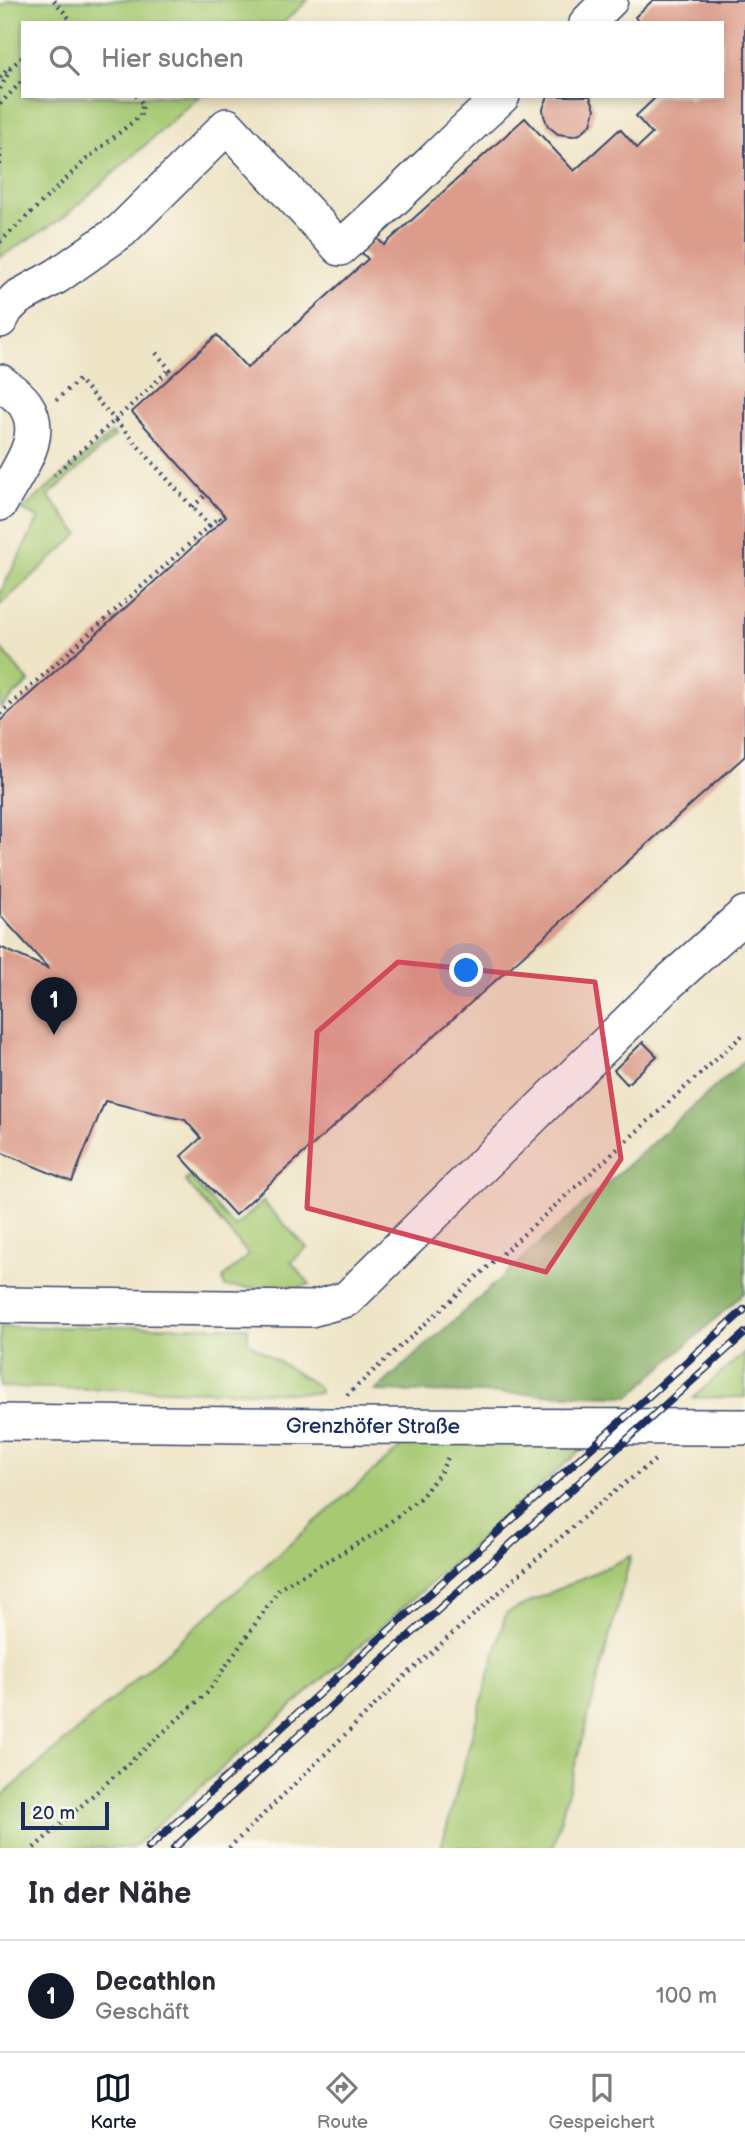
<!DOCTYPE html>
<html lang="de">
<meta charset="utf-8">
<style>
:root{--surface:#fff;--page:#f7f7f7;--text:#2b2b33;--muted:#7c7c81;--line:#e1e1e2;--accent:#111827}
body{margin:0;font-family:"Balsamiq Sans",sans-serif;background:var(--page);color:var(--text)}
.scale{position:absolute;left:21px;bottom:18px;width:88px;box-sizing:border-box;padding-left:7px;border:4px solid #1b2f5e;border-top:0;font-size:19px;line-height:24px;white-space:nowrap;color:#1b2f5e;-webkit-text-stroke:5px #fbf7ec;paint-order:stroke}
.you{position:absolute;left:467px;top:971px;width:24px;height:24px;margin:-18px;border:5px solid #fff;border-radius:50%;background:#1a73e8;box-shadow:0 0 0 10px #1a73e833}
.badge{display:grid;place-items:center;width:46px;height:46px;border-radius:50%;background:var(--accent);color:#fff;font-size:23px;font-weight:700}
.pin{position:absolute;translate:-50% -58px;filter:drop-shadow(0 2px 4px #0008)}
.pin::after{content:'';position:absolute;top:37px;width:24px;height:21px;background:inherit;clip-path:polygon(0 0,100% 0,50% 100%)}
.list{margin:0;padding:0;list-style:none}
h2{display:flex;justify-content:space-between;align-items:center;height:91px;margin:0;padding:0 28px;font-size:30px}
h2 small{font-size:23px;font-weight:400;color:var(--muted)}
.list li{display:grid;grid-template-columns:46px 1fr auto;gap:21px;align-items:center;box-sizing:border-box;height:112px;padding:0 28px;border-top:2px solid var(--line)}
.list b{display:block;font-size:26px;white-space:nowrap}
.list p{margin:0;font-size:23px;white-space:nowrap;color:var(--muted)}
.list em{font-size:23px;font-style:normal;color:var(--muted)}
.icon{flex:none;width:38px;height:38px;fill:none;stroke:currentColor;stroke-width:2;stroke-linecap:round;stroke-linejoin:round}
.map{position:relative;flex:none;width:745px;height:1848px;overflow:hidden}
.search{position:absolute;background:var(--surface);box-shadow:0 4px 10px #0003;left:21px;right:21px;top:21px;height:77px;display:flex;align-items:center;gap:18px;box-sizing:border-box;padding:0 24px;border-radius:0px;color:var(--muted);font-size:26px}
.sheet{height:203px;background:var(--surface)}
nav{display:flex;justify-content:space-around;align-items:center;box-sizing:border-box;height:98px;border-top:2px solid var(--line);background:var(--surface);font-size:19px;color:var(--muted)}
nav a{display:grid;justify-items:center;gap:4px}
nav .on{color:var(--accent)}
.map>svg:first-child{display:block}
.green{fill:#a6c972;stroke:#607c68;stroke-width:2}
.forest{fill:#84ad64;stroke:#506e61;stroke-width:2}
.building{fill:#db9c8b}
.lines{fill:none;stroke-linecap:round;stroke-linejoin:round}
.minor-casing{stroke:#3b4a6e;stroke-width:38}
.path{stroke:#3b4a6e;stroke-width:4.5;stroke-dasharray:2 5;stroke-linecap:butt}
.minor{stroke:#fff;stroke-width:35}
.rail-casing{stroke:#1b2f5e;stroke-width:8}
.rail{stroke:#fbf7ec;stroke-width:5;stroke-dasharray:16;stroke-linecap:butt}
.marked{fill:#d1495b;fill-opacity:0.2;stroke:#d1495b;stroke-width:5;stroke-linejoin:round}
.labels{text-anchor:middle;dominant-baseline:central;stroke-width:5;stroke-linejoin:round;paint-order:stroke}
.street-label{font-size:21px;fill:#1b2f5e;stroke:#fbf7ec}
</style>
<div class="map">
<svg width="745" height="1848" viewBox="0 0 745 1848">
<rect width="100%" height="100%" fill="#fbf7ec"/>
<filter id="ink" filterUnits="userSpaceOnUse"><feTurbulence type="fractalNoise" baseFrequency=".0143" numOctaves="2"/><feDisplacementMap in="SourceGraphic" scale="14" xChannelSelector="R" yChannelSelector="G"/><feConvolveMatrix kernelMatrix="1 2 1 2 8 2 1 2 1" color-interpolation-filters="sRGB"/></filter>
<filter id="wash" filterUnits="userSpaceOnUse"><feTurbulence type="fractalNoise" baseFrequency=".00686" numOctaves="4" result="noise"/><feDisplacementMap in="SourceGraphic" scale="28" xChannelSelector="R" yChannelSelector="G"/><feGaussianBlur stdDeviation="1.57" result="paint"/><feColorMatrix in="noise" values="0 0 0 0 0 0 0 0 0 0 0 0 0 0 0 0 0 1.4 0 .05"/><feComposite in="paint" operator="in"/></filter>
<g filter="url(#wash)">
<rect width="100%" height="100%" fill="#eee4c6"/>
<g class="green">
<polygon points="8,0 308,0 283,23 23,23 23,96 200,96 63,218 0,257 0,8"/>
<polygon points="112,433 115,436 48,496 79,534 0,605 0,593 39,518 22,510"/>
<polygon points="0,647 29,682 0,708"/>
<polygon points="190,1177 234,1227 263,1202 307,1248 291,1262 310,1284 294,1290 225,1287 223,1279 225,1276 249,1255 185,1181"/>
<polygon points="0,1327 248,1327 248,1342 319,1387 320,1393 0,1387"/>
<polygon points="745,1352 745,1397 693,1398"/>
<polygon points="410,1439 592,1440 132,1848 0,1848 0,1798"/>
<polygon points="631,1556 553,1848 441,1848 506,1613"/>
</g>
<polygon class="forest" points="745,1060 745,1292 630,1396 375,1391"/>
<g id="blocks">
<g class="building">
<polygon points="653,0 745,0 745,756 235,1215 181,1156 201,1138 185,1120 105,1101 72,1182 0,1152 0,947 49,969 0,915 0,721 226,517 132,412 217,335 247,368 368,259 361,252 377,238 384,245 525,118 574,171 620,129 637,148 652,134 636,116 657,96 687,96 690,100 694,96 722,96 722,23 639,23 635,17"/>
<polygon points="548,96 590,96 595,109 591,124 580,134 573,136 558,134 548,126 544,116 543,109"/>
<polygon points="643,1042 657,1056 627,1084 614,1070"/>
</g>
</g>
</g>
<g filter="url(#ink)">
<use href="#blocks" fill-opacity="0" stroke="#3b4a6e" stroke-width="2"/>
<g class="lines">
<defs>
<g id="minor">
<polyline points="587,23 610,0"/>
<path d="M 0,320 L 6,309 L 17,298 L 57,276 L 121,231 L 227,126 L 340,248 C 396,199 447,146 502,96"/>
<path d="M 0,382 C 8,389 19,395 25,404 C 48,437 15,473 0,503"/>
<polyline points="0,1305 311,1309 347,1299 667,984 745,914"/>
<path id="s1" d="M 0,1422 L 332,1426 L 745,1427"/>
</g>
</defs>
<use href="#minor" class="minor-casing"/>
<g class="path">
<polyline points="54,0 73,23"/>
<polyline points="0,78 8,69 23,57"/>
<polyline points="0,89 11,68"/>
<polyline points="0,104 23,80"/>
<polyline points="0,149 0,166"/>
<polyline points="0,242 88,158 140,116 143,104 136,96"/>
<polyline points="156,353 174,374"/>
<polyline points="56,400 79,380 115,420 170,369"/>
<polyline points="192,507 206,495"/>
<polyline points="209,526 219,517 222,521"/>
<polyline points="0,714 209,526 115,420 54,475"/>
<polyline points="347,1395 745,1033"/>
<polyline points="34,1848 207,1693 281,1587 378,1532 421,1497 440,1473 448,1457"/>
<polyline points="229,1848 404,1677 596,1506 655,1460"/>
</g>
<use href="#minor" class="minor"/>
<defs>
<g id="rail">
<polyline points="148,1848 745,1309"/>
<polyline points="174,1848 745,1333"/>
</g>
</defs>
<use href="#rail" class="rail-casing"/>
<use href="#rail" class="rail"/>
</g>
</g>
<path class="marked" d="M 398,962 L 595,982 L 621,1159 L 546,1272 L 307,1208 L 317,1032 Z"/>
<g class="labels">
<g class="street-label">
<text stroke="none"><textPath href="#s1" startOffset="373">Grenzhöfer Straße</textPath></text>
</g>
</g>
</svg>
<div class="scale">20 m</div>
<div class="you"></div>
<div class="pin badge" style="left:54px;top:1035px">1</div>
<div class="search"><svg class="icon" aria-label="search" viewBox="0 0 24 24"><circle cx="10" cy="10" r="6"/><path d="M15 15l6 6"/></svg>Hier suchen</div>
</div>
<section class="sheet">
<h2>In der Nähe<small></small></h2>
<ul class="list">
<li><span class="badge">1</span><div><b>Decathlon</b><p>Geschäft</p></div><em>100 m</em></li>
</ul>
</section>
<nav>
<a class="on"><svg class="icon" aria-label="map" viewBox="0 0 24 24"><path d="M3 6l6-2 6 2 6-2v14l-6 2-6-2-6 2zM9 4v14M15 6v14"/></svg>Karte</a>
<a><svg class="icon" aria-label="directions" viewBox="0 0 24 24"><path d="M12 3l9 9-9 9-9-9zM9 14v-3h6M13 9l2 2-2 2"/></svg>Route</a>
<a><svg class="icon" aria-label="saved" viewBox="0 0 24 24"><path d="M7 4h10v16l-5-4-5 4z"/></svg>Gespeichert</a>
</nav>
